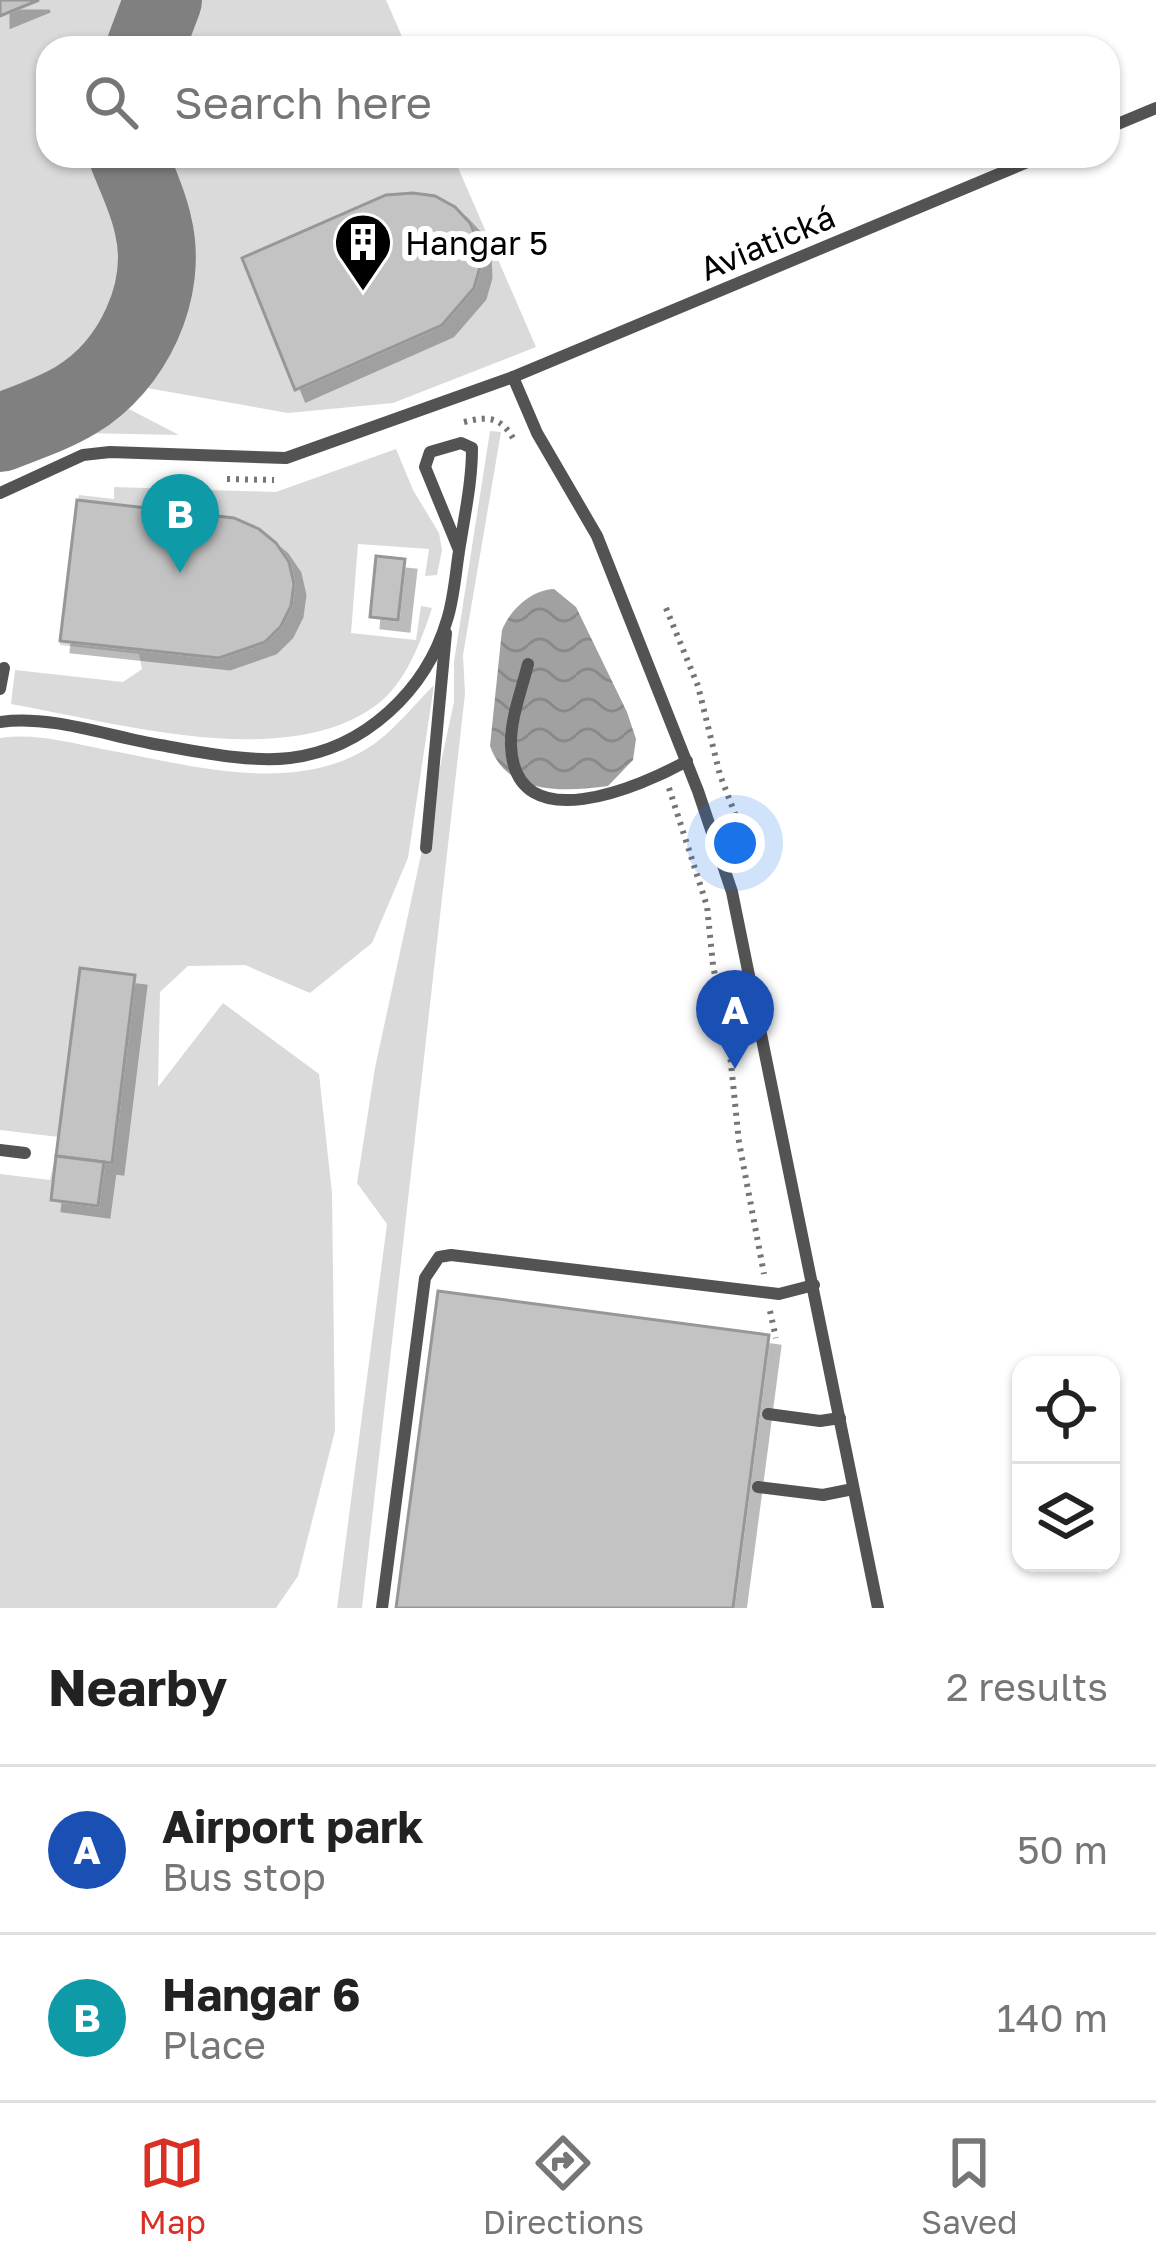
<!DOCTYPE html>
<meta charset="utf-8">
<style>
:root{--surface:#fff;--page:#f2f2f2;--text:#222;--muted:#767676;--line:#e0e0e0;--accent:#d93025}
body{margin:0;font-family:"Golos Text",sans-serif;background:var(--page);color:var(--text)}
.controls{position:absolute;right:36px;bottom:36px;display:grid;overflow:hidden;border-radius:24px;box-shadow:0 3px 9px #0004}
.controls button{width:108px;height:108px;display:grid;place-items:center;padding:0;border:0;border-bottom:3px solid var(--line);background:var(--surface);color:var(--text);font:60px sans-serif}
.you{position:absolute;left:735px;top:843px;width:42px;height:42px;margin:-30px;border:9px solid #fff;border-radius:50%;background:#1a73e8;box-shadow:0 0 0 18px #1a73e833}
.badge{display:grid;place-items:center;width:78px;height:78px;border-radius:50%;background:var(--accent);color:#fff;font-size:39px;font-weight:700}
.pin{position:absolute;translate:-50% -99px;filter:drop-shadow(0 3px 6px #0008)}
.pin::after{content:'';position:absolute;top:63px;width:42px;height:36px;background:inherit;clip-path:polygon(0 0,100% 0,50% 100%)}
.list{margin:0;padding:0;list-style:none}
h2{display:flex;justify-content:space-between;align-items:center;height:156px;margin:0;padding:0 48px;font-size:51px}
h2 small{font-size:39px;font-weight:400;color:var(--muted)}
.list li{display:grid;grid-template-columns:78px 1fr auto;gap:36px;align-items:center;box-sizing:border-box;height:168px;padding:0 48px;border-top:3px solid var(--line)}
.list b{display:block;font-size:45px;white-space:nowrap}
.list p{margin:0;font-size:39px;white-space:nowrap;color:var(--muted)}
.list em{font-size:39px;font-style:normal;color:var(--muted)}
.icon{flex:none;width:66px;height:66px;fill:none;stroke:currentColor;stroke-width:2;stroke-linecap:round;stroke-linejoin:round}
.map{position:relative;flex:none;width:1156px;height:1608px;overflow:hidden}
.search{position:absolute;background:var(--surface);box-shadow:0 3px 9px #0004;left:36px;right:36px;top:36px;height:132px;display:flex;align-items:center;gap:30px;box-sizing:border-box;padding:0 42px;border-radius:36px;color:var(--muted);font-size:45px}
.sheet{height:492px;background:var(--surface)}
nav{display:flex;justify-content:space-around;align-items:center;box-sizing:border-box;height:168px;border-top:3px solid var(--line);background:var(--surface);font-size:33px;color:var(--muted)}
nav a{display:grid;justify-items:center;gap:6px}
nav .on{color:var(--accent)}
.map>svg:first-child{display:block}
.grass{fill:#dadada}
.water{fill:url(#water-waves)}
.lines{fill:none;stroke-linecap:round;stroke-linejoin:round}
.taxiway{stroke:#808080;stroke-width:78}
.building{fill:#c3c3c3;stroke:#979797;stroke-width:3;filter:url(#shadow)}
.path{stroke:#757575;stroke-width:6;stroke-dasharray:3 6;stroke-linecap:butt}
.lane{stroke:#535353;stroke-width:12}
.labels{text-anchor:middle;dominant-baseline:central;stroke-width:12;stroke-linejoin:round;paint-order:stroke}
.poi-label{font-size:33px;fill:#000;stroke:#fff;text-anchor:start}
.street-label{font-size:33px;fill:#000;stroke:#fff}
</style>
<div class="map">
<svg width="1156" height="1608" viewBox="0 0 1156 1608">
<defs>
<pattern id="water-waves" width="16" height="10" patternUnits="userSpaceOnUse" patternTransform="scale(3)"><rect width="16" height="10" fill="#a1a1a1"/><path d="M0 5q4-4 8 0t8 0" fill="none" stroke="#898989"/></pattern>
<filter id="shadow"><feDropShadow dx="11" dy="11" stdDeviation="0" flood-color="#0004"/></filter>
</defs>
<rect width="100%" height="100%" fill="#fff"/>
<g class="grass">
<polygon points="0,0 386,0 407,48 48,48 48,156 453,156 536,347 393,403 288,413 68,374 0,405"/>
<polygon points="129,409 179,435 83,433 53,442"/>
<polygon points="490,431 501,432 463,655 465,694 362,1608 337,1608 387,1224 357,1183 375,1068 454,702 454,662"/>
<path d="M 396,449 L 413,490 L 439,533 L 442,550 L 437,575 L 425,576 L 429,549 L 358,544 L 351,633 L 416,640 L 421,606 L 432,608 C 422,639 406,682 379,703 C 288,774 115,722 11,704 L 15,670 L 123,682 L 142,669 L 139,654 L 60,645 L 79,495 L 114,499 L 114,487 L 276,492 Z"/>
<path d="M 434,685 L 408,858 L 372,943 L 310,993 L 245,965 L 188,966 L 160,992 L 158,1087 L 223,1003 L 319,1074 L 332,1193 L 335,1431 L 298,1576 L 276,1608 L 0,1608 L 0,1174 L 50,1180 L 59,1137 L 0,1130 L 0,738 C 34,733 68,742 102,749 C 187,764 297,798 374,744 C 396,728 415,704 434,685 Z"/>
</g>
<path class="water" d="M 554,589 L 576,607 L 627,712 L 636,739 L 633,760 L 608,786 C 564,792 507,795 490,746 L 502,630 C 510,610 531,590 554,589 Z"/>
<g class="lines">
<g class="taxiway">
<polyline points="145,48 163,0"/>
<path d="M 0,433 C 25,423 53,414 76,400 C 133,366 169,290 153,225 C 148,201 137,179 128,156"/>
</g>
</g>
<g class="building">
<polygon points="0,0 39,0 0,16"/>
<polygon points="413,193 435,196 455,207 470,223 479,244 480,267 474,288 442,325 295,390 242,258 386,195"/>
<polygon points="77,500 234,518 259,529 276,543 289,562 294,584 291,606 281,626 265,642 219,658 60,641"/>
<polygon points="376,556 405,559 398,620 370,617"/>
<polygon points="80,968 135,975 112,1163 56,1156"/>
<polygon points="56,1156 104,1162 98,1206 51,1200"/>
<polygon points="438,1291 769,1335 733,1608 396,1608"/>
</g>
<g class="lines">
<g class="path">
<path d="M 464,422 C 491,415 502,418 516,443"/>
<polyline points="227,479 274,480"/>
<polyline points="666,608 698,686 720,775 747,845 738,848"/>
<polyline points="669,788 707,906 713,965 730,1054 739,1142 764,1274"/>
<polyline points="770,1311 776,1338"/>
</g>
<g class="lane">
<polyline points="1108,128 1156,108"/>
<polyline points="513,377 537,433 597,536 698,791 732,892 878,1608"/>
<polyline points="0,493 83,455 110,452 286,458 513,377 1042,156"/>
<path d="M 528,664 C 522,689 510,719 511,746 C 515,842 642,786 687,761"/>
<polyline points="0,689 4,668"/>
<path d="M 0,722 C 51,715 104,735 154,744 C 196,751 248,763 290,758 C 364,749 426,691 447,620 C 455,595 456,565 461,539 C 466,508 472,479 472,448 L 461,443 L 430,452 L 425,467 L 459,550"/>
<polyline points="426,848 446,633"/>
<polyline points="0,1150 25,1153"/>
<polyline points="768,1414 820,1421 840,1418"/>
<polyline points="758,1487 823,1495 853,1489"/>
<polyline points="382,1608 425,1278 439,1257 451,1255 779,1294 814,1285"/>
</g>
</g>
<defs>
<symbol id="building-pin" viewBox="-11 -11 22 30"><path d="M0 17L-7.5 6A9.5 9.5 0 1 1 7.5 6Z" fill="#000" stroke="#fff"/><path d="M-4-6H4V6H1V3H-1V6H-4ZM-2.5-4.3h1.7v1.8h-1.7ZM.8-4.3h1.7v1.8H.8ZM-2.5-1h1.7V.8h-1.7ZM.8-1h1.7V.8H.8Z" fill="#fff"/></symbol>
</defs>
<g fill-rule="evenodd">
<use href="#building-pin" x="330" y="209" width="66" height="90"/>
</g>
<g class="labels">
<g class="poi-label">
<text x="405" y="242">Hangar 5</text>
</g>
<g class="street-label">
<text transform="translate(767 242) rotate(-23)">Aviatická</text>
</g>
</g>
</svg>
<div class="controls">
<button><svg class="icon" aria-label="locate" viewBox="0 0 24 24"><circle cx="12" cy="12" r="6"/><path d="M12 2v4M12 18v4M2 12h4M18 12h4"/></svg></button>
<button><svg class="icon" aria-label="layers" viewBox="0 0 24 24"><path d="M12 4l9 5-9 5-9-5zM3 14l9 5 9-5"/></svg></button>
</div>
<div class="you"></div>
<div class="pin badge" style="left:735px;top:1069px;background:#1a4fb4">A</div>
<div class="pin badge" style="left:180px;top:573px;background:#0f9aa8">B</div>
<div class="search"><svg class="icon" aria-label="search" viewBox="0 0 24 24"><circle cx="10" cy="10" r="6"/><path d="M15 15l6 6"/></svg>Search here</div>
</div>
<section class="sheet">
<h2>Nearby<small>2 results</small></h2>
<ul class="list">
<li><span class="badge" style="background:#1a4fb4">A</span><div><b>Airport park</b><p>Bus stop</p></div><em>50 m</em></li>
<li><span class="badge" style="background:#0f9aa8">B</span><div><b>Hangar 6</b><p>Place</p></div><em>140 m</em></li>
</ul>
</section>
<nav>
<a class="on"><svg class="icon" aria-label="map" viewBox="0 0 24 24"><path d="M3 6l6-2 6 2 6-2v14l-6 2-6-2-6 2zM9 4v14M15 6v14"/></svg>Map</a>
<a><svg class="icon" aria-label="directions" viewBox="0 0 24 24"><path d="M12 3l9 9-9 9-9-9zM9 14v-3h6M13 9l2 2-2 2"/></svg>Directions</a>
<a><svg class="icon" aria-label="saved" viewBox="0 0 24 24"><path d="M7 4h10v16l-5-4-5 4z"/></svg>Saved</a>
</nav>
